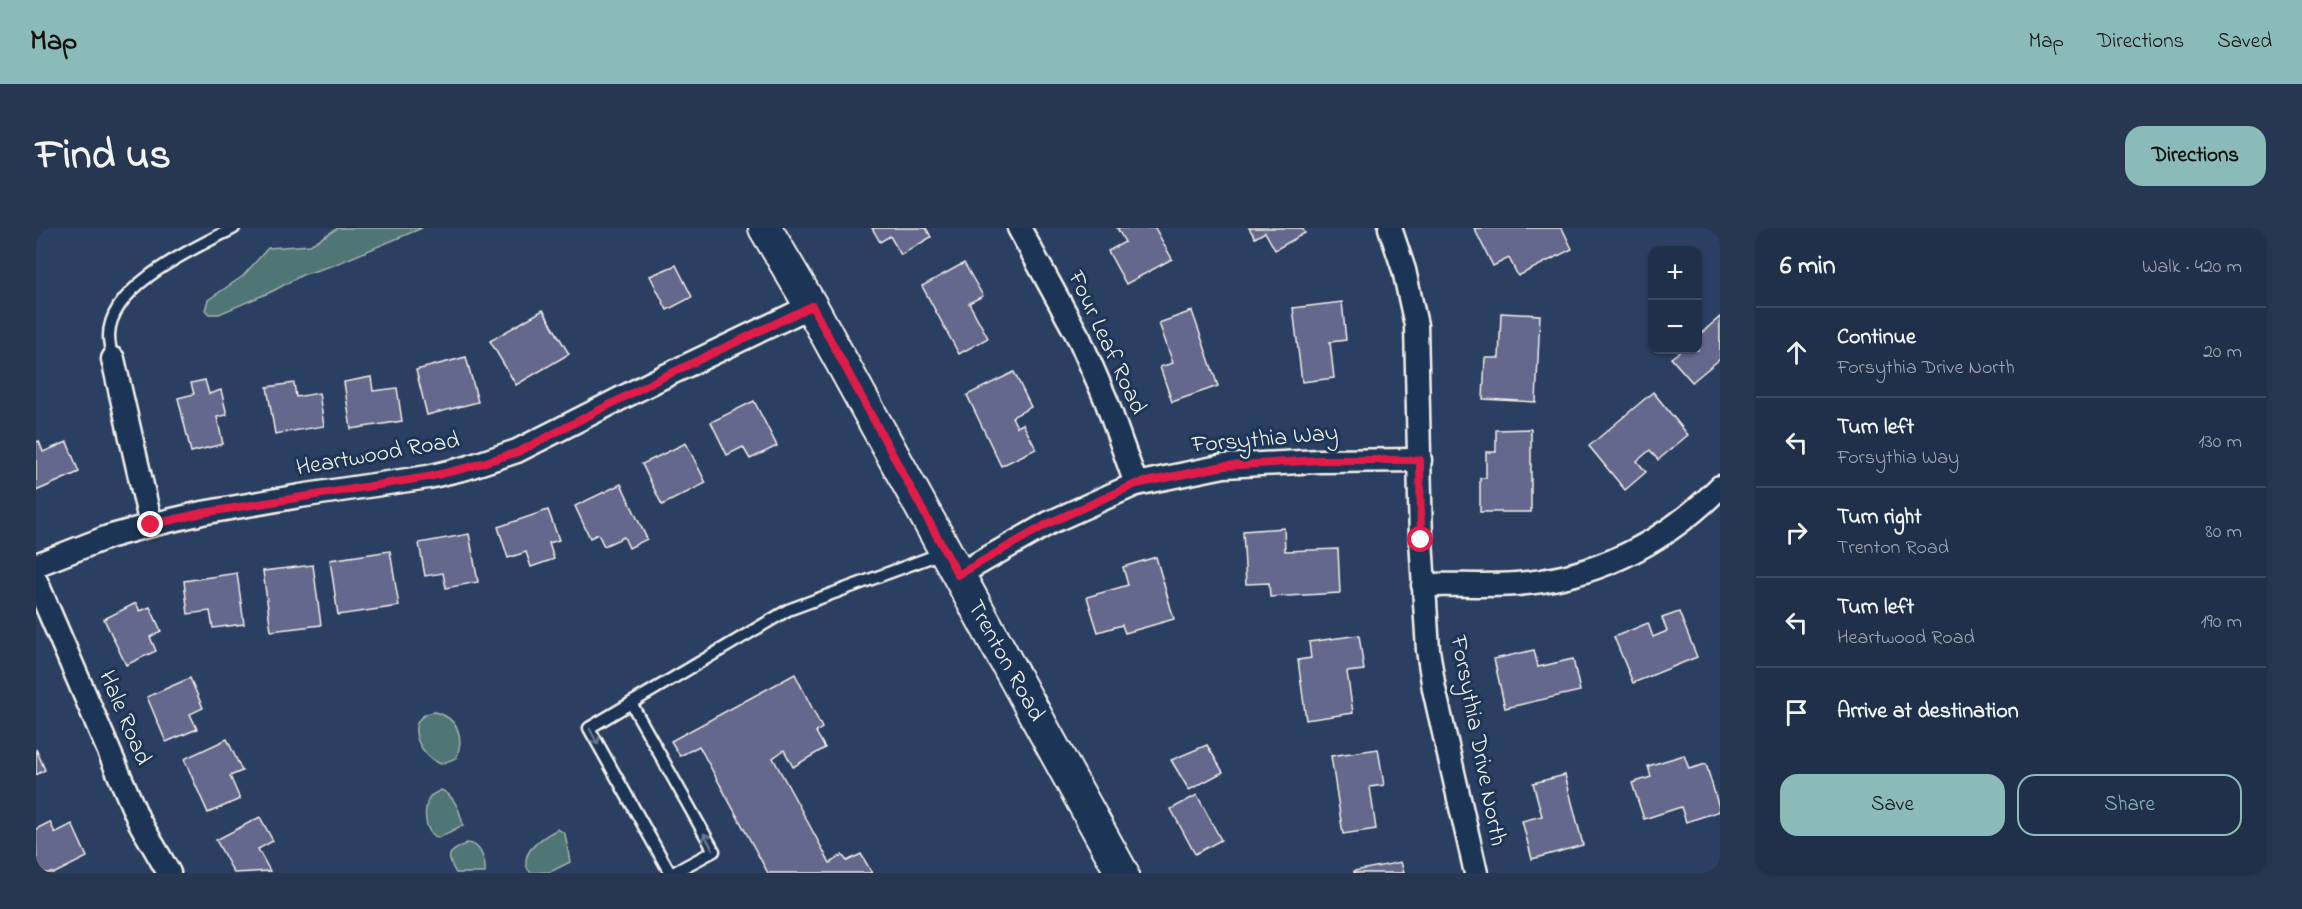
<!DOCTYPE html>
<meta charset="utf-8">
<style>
:root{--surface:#202f4a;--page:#283751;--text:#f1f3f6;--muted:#a2a9b5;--line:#3d4a62;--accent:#8bbbb9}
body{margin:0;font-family:"Indie Flower",sans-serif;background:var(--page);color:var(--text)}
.controls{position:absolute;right:18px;top:18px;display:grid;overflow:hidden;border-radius:12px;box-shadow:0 2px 4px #0004}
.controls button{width:54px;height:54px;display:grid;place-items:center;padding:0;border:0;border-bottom:2px solid var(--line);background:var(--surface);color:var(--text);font:30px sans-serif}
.stop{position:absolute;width:18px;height:18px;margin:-14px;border:4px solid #e11d48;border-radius:50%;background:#fff}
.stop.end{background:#e11d48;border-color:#fff;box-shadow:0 2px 6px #0008}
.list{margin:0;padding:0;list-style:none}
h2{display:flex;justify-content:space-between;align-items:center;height:78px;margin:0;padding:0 24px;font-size:26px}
h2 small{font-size:20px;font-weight:400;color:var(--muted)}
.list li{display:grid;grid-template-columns:39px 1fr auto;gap:18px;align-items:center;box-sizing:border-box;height:90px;padding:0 24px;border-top:2px solid var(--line)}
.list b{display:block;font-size:22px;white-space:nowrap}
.list p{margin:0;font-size:20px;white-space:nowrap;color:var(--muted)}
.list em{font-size:20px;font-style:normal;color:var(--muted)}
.actions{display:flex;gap:12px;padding:18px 24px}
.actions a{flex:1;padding:14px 0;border:2px solid var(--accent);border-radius:18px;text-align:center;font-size:21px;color:var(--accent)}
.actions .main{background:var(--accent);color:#111}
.icon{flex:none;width:33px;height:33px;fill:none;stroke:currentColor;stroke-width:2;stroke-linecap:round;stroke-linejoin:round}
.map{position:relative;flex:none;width:1684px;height:645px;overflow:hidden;border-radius:18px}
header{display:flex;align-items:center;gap:36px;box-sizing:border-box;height:84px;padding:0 30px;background:var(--accent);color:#111}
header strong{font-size:28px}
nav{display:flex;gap:33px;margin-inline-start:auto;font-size:21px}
.intro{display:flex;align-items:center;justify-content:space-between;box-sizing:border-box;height:144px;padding:0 36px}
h1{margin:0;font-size:42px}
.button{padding:15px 27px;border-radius:18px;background:var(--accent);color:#111;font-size:21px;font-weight:700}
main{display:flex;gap:36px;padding:0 36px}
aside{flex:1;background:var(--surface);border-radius:18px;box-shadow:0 2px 4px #0004}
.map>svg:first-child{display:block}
.green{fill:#507475;stroke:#a2b2ae;stroke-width:1.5}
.building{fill:#65688d;stroke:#f4f1e8;stroke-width:1.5}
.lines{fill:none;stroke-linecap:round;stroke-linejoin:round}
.lane-casing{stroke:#f4f1e8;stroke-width:15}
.street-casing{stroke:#f4f1e8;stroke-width:27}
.secondary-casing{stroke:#f4f1e8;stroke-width:36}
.lane{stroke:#1d3557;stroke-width:10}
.street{stroke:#1d3557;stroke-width:22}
.secondary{stroke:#1d3557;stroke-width:32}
.oneway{stroke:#68778a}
.route{stroke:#e11d48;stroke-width:8}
.labels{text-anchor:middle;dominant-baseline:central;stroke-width:6;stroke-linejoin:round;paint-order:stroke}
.street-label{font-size:24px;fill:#f4f1e8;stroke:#1d3557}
</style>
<header>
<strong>Map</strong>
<nav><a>Map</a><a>Directions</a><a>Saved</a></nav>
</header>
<div class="intro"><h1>Find us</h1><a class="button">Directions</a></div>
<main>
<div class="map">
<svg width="1684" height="645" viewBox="0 0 1684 645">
<rect width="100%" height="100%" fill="#2b3f62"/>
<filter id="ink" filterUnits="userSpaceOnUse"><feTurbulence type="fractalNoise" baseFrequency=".0167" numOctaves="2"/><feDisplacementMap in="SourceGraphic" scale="12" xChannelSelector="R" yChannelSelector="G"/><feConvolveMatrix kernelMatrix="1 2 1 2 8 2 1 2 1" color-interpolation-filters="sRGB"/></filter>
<g filter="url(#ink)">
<g class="green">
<polygon points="302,0 386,0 298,37 266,47 237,63 183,86 173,86 169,82 172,72 207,48 232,20 274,17"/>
<path d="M 399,484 C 422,490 429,509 420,530 L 405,536 C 382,528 365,488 399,484 Z"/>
<path d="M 405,562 C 418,567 424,583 427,597 L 402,610 C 387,604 387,581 394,568 Z"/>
<path d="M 522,601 L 529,606 L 534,634 L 514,644 L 495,645 C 478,627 508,608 522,601 Z"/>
<path d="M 431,615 C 445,615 450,634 449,645 L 420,645 C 408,625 413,625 431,615 Z"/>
</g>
<g class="building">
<polygon points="836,0 890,0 895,9 865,27 854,8 844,14"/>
<polygon points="1081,0 1119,0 1136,31 1090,56 1072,23 1089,14"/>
<polygon points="1213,0 1266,0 1269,5 1239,22 1229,4 1219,10"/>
<polygon points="1438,0 1526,0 1536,21 1482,48 1473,30 1457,38"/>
<polygon points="928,35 947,68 933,75 952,110 923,126 886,58"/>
<polygon points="640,37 656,69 631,82 614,48"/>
<polygon points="1306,74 1310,112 1294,114 1298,150 1266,154 1257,80"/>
<polygon points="507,82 533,126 480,157 454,113"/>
<polygon points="1156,83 1182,158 1136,174 1124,139 1137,135 1123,95"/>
<polygon points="1465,85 1504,87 1500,174 1447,171 1449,130 1463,130"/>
<polygon points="1684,89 1684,131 1656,154 1635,130 1646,122 1662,122 1662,108"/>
<polygon points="430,129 442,174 391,187 380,142"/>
<polygon points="978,144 995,179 976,189 981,199 987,196 1000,221 965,238 931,167"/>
<polygon points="335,149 337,163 361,160 366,193 315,201 308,154"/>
<polygon points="169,152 173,166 185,162 191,187 181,189 187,216 155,224 142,170 158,166 155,155"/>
<polygon points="258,155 260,169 283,165 288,198 239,206 231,159"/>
<polygon points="1617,164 1652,207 1622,232 1614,222 1601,233 1610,244 1589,262 1553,218"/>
<polygon points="718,173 741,218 714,231 707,219 691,227 675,194"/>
<polygon points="1495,201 1495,284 1444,284 1444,250 1450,250 1450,224 1460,224 1460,202"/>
<polygon points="3,213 7,224 31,214 43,244 0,263 0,214"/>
<polygon points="650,215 670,255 626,277 606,236"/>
<polygon points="585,256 611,311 593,320 588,309 568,318 562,306 554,310 539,278"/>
<polygon points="512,282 523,312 513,315 518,331 495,339 490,324 472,330 462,299"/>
<polygon points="1248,300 1249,323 1302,321 1304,365 1234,369 1233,355 1210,356 1207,303"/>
<polygon points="433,306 442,354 410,360 407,345 389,348 383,315"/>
<polygon points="354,323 363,378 302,387 294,332"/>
<polygon points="1120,329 1138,391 1089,405 1086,397 1062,404 1051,369 1092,357 1087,339"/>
<polygon points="277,337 285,397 235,403 227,343"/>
<polygon points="201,345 208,396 177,400 174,383 152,386 148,353"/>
<polygon points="100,375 104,383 114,379 125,403 114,409 120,423 90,437 68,391"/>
<polygon points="1643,384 1661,429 1597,455 1578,409 1612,395 1617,409 1631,403 1626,390"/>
<polygon points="1323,407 1328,442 1311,444 1317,485 1270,492 1262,432 1275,430 1273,414"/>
<polygon points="1498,422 1502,439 1537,431 1544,463 1469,480 1458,431"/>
<polygon points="759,446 786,500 780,504 789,520 757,539 748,522 737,530 794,635 806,627 811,633 825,626 836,645 732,645 663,518 644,528 635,513"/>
<polygon points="154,450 167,480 154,486 161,501 130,514 111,469"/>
<polygon points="191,511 206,543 194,548 204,571 172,585 148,531"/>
<polygon points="1171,517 1187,544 1153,562 1135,532"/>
<polygon points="0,521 9,542 0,547"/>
<polygon points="1342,521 1348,557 1334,559 1340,601 1307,606 1295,528"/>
<polygon points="1648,527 1653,541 1670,536 1684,583 1650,594 1645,579 1608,591 1596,555 1615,549 1612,538"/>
<polygon points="1529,547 1547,617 1496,631 1486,593 1506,588 1497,555"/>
<polygon points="1161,567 1185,612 1159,626 1135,581"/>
<polygon points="224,589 237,613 222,621 234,643 198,645 180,612"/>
<polygon points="14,594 19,605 36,596 51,629 19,645 1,645 0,601"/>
<polygon points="1365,634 1368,645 1318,645 1318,643"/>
</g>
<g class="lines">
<defs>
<g id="lane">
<path d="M 77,131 C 75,124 73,116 73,108 C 73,57 159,20 198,0"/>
<polyline points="595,475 678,623 637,645"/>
<polyline points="634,645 553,500 752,382 906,325"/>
</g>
<g id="street">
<polyline points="983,0 1044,112 1070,172 1100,256"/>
<polyline points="1354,0 1368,42 1380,97 1385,312 1392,422 1398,461 1440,645"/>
<polyline points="77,131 115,297"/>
<polyline points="0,337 72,309 115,297 166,285 264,268 392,249 430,240 481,223 627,149 775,78"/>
<polyline points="922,347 1013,295 1100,256 1188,238 1283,233 1384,232"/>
<polyline points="0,353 103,593 133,645"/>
<path d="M 1387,357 C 1418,356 1449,358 1480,356 C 1560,350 1628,315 1684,259"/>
</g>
<polyline id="secondary" points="729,0 775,78 1086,645"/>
</defs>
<use href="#lane" class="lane-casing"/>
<use href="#street" class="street-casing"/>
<use href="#secondary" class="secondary-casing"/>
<use href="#lane" class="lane"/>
<use href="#street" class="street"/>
<use href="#secondary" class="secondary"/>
</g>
<defs><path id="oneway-shaft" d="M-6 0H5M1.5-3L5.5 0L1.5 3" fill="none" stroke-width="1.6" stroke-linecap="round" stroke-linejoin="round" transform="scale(1.5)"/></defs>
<g class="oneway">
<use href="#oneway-shaft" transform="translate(558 509) rotate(62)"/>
<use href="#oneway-shaft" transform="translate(672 613) rotate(-119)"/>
</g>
</g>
<g class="lines" filter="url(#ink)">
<polyline class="route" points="115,297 166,285 392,249 430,240 482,224 627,149 776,78 922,347 1013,295 1100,256 1188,238 1283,232 1384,232 1385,312"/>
</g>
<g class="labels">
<g class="street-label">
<text transform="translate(1070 115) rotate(65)">Four Leaf Road</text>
<text transform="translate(1229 212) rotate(-5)">Forsythia Way</text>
<text transform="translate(342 227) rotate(-10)">Heartwood Road</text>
<text transform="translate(969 433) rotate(61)">Trenton Road</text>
<text transform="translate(88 490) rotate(67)">Hale Road</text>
<text transform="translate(1441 513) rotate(79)">Forsythia Drive North</text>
</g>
</g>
</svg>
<div class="controls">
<button>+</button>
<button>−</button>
</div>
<div class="stop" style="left:1385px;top:312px"></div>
<div class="stop end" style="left:115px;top:297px"></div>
</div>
<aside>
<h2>6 min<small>Walk · 420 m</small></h2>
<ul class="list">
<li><svg class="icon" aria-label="ahead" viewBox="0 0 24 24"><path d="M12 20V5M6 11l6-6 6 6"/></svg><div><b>Continue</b><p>Forsythia Drive North</p></div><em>20 m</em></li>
<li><svg class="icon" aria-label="left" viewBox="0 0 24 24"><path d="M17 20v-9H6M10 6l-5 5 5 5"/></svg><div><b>Turn left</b><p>Forsythia Way</p></div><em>130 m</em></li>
<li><svg class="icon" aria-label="right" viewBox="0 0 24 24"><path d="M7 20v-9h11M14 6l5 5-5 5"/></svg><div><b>Turn right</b><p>Trenton Road</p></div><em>80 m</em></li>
<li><svg class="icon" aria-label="left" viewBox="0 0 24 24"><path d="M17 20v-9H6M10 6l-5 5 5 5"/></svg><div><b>Turn left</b><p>Heartwood Road</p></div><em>190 m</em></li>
<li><svg class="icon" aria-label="arrive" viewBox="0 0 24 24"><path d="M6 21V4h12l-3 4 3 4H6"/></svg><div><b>Arrive at destination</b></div></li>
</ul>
<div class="actions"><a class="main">Save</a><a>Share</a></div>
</aside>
</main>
